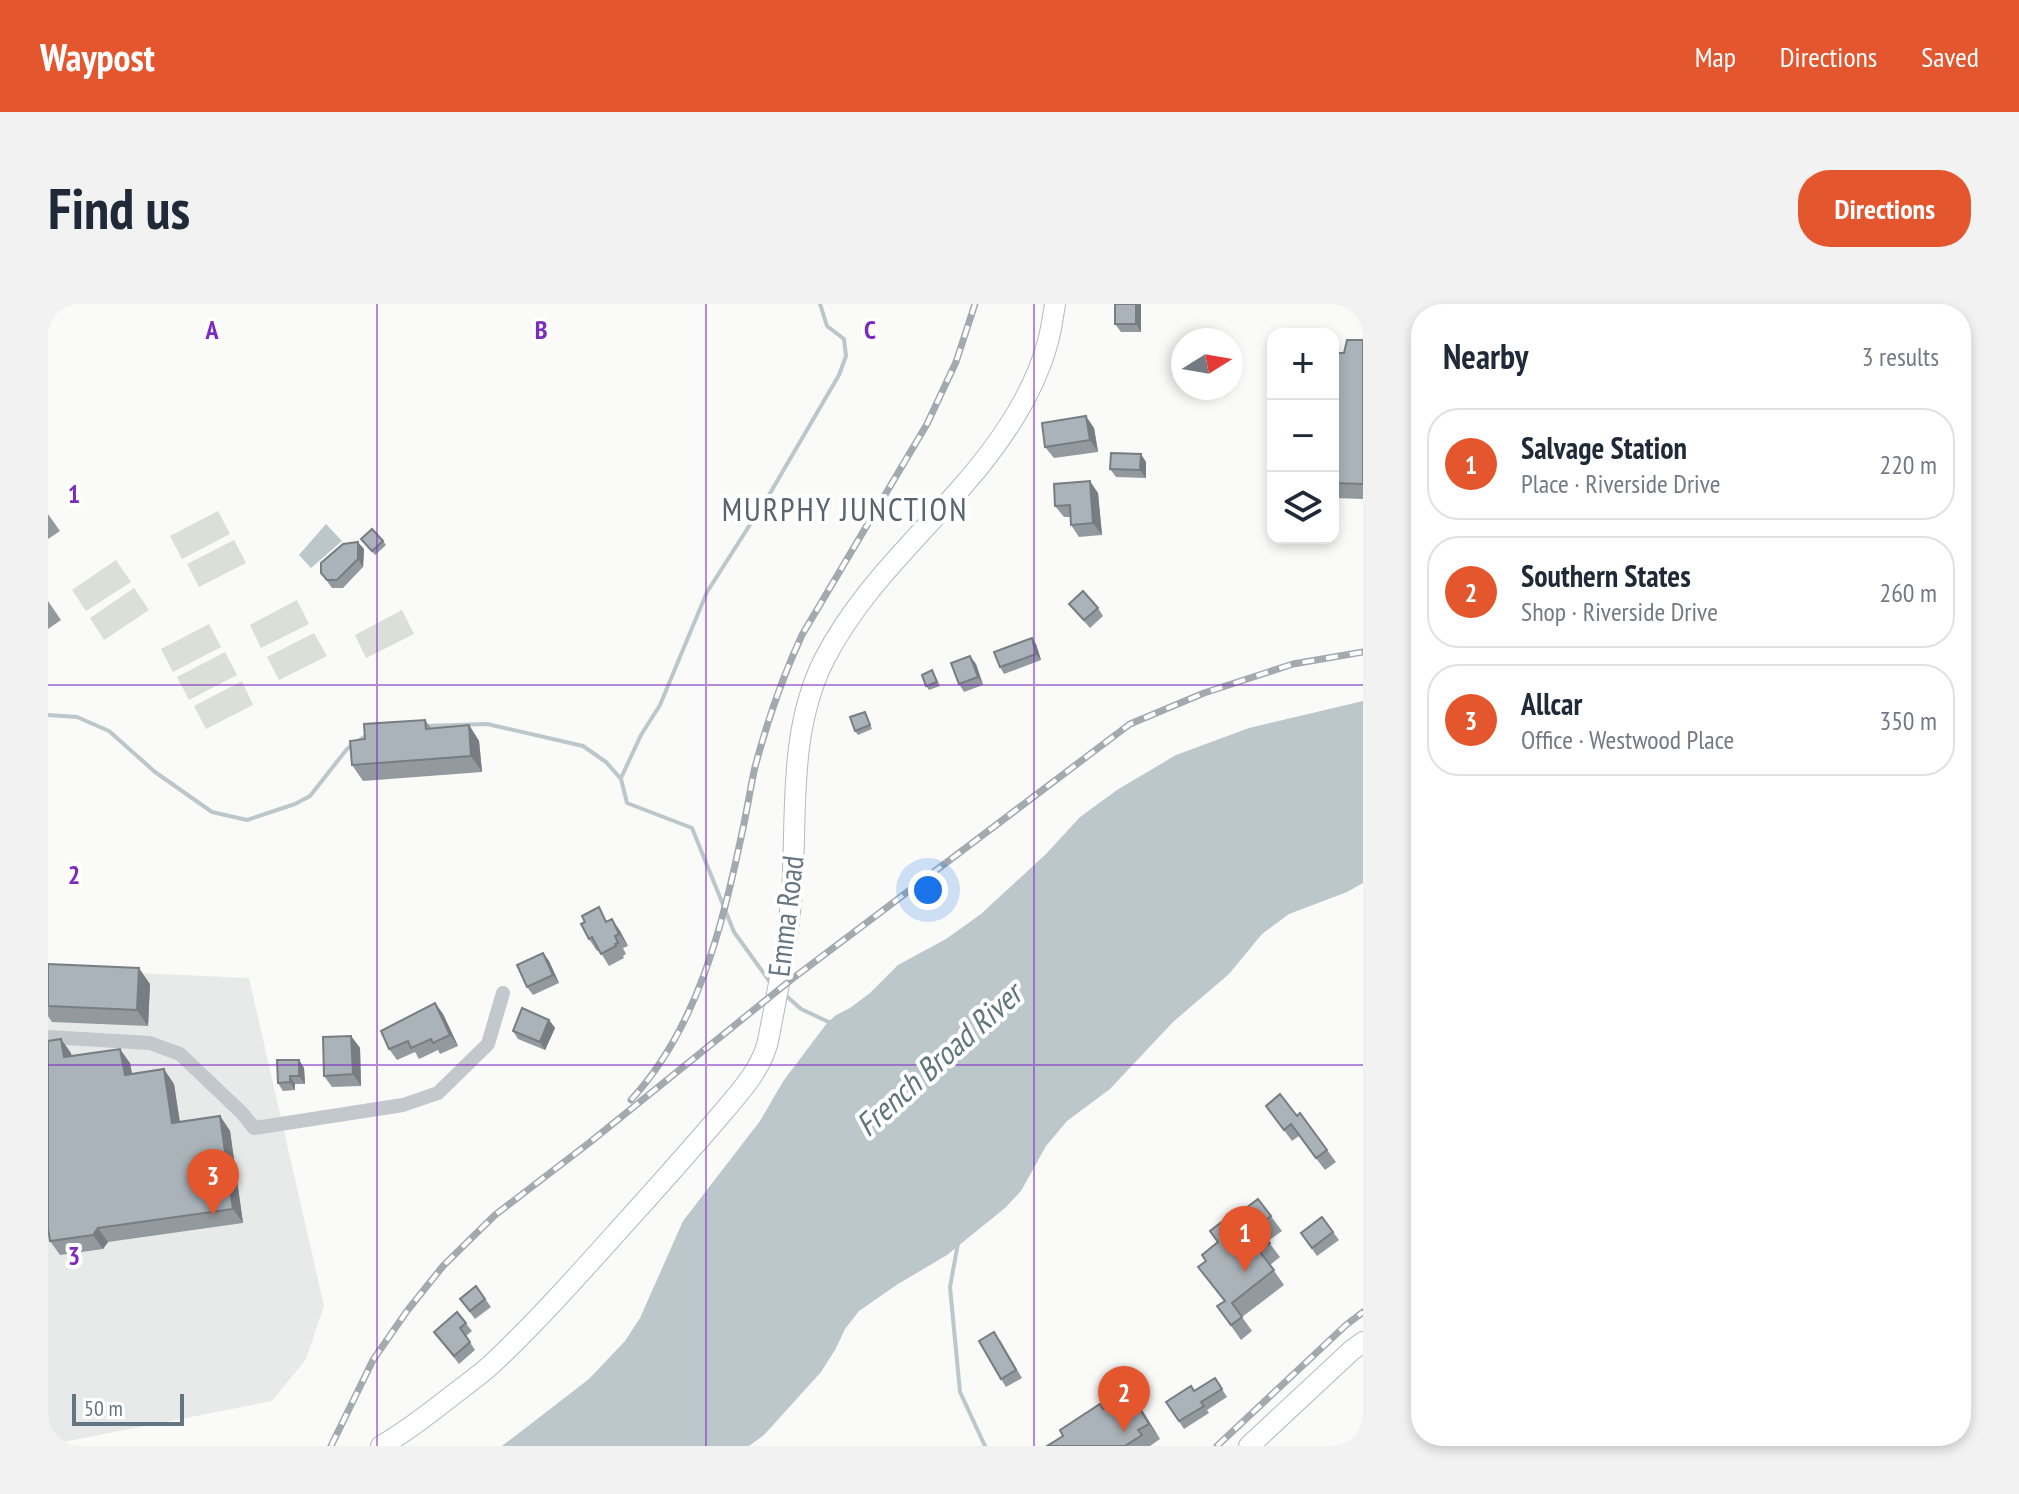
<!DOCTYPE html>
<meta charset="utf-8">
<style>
:root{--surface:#fff;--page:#f2f2f3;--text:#1f2937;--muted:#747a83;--line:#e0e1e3;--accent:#e4572e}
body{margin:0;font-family:"PT Sans Narrow",sans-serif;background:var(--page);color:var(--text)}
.controls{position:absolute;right:24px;top:24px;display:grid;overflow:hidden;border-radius:16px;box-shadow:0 4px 12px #0003}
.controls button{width:72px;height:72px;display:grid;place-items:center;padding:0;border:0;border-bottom:2px solid var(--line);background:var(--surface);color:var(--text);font:40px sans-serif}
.compass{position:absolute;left:1123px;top:24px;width:72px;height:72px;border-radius:50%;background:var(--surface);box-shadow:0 4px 12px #0003;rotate:79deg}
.scale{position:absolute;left:24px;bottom:20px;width:112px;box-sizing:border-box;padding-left:8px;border:4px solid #657683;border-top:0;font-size:22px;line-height:28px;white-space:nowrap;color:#657683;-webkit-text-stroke:6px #fff;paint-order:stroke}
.you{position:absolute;left:880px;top:586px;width:28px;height:28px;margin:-20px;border:6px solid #fff;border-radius:50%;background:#1a73e8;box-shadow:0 0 0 12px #1a73e833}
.badge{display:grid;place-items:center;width:52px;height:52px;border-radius:50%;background:var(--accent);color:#fff;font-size:26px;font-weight:700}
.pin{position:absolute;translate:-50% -66px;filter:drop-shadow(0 2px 4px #0008)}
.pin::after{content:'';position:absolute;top:42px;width:28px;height:24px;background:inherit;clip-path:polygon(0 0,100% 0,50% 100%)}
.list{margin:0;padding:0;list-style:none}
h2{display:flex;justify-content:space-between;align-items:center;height:104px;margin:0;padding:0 32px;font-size:34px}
h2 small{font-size:26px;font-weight:400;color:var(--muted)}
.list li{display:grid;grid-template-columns:52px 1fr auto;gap:24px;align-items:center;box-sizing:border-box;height:112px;margin:0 16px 16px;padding:0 16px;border:2px solid var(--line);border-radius:32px}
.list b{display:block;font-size:30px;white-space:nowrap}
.list p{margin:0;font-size:26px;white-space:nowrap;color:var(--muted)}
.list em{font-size:26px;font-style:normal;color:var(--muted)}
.icon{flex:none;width:44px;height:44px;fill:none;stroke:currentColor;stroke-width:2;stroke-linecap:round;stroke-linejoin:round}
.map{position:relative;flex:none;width:1315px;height:1142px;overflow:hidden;border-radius:32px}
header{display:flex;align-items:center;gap:48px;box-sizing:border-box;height:112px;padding:0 40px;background:var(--accent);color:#fff}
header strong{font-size:38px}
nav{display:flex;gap:44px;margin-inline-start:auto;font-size:28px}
.intro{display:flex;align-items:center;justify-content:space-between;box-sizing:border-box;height:192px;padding:0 48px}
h1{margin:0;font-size:56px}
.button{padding:20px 36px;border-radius:32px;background:var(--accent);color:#fff;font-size:28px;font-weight:700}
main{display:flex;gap:48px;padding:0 48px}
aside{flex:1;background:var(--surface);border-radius:32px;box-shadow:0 4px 12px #0003}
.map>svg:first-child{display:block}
.built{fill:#e8e9e9}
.green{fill:#dadfd7}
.water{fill:#bbc7cb}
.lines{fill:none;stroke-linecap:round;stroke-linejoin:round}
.stream{stroke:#bbc7cb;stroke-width:4}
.secondary-casing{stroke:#b3babf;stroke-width:22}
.street{stroke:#c3c8cc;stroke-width:14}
.secondary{stroke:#fff;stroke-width:20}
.rail-casing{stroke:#a2aab0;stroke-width:7}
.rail{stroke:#fff;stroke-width:4;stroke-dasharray:12;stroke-linecap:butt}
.wall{fill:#929a9f}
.shaded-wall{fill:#777d82}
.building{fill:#aab3b9;stroke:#777d82;stroke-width:2}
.grid{fill:none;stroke:#7b2cbf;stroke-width:2;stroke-opacity:0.55}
.labels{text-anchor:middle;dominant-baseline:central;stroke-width:8;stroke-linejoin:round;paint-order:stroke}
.street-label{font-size:30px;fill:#657683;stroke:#fff}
.neighbourhood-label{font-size:32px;letter-spacing:2px;fill:#57646e;stroke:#fff}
.water-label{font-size:32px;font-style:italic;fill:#60757c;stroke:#fff}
.grid-label{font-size:26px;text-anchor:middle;font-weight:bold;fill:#7b2cbf;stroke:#fff;stroke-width:8;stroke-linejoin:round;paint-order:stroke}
</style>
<header>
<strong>Waypost</strong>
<nav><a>Map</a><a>Directions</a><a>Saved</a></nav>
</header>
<div class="intro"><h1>Find us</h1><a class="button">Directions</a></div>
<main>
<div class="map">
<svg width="1315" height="1142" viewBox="0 0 1315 1142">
<rect width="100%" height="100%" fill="#fafaf8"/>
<polygon class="built" points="0,665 201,674 276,1002 258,1055 224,1097 0,1141"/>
<g class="green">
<polygon points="170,207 182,230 134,255 122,232"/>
<polygon points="186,236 198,259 151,283 139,260"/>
<polygon points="68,256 83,278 38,307 24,286"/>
<polygon points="86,284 101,306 56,336 42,314"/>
<polygon points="249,296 261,320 213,344 202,321"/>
<polygon points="354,306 366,330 318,354 307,331"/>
<polygon points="161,320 173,343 125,368 113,345"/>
<polygon points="266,329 279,352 231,376 219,353"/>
<polygon points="177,348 189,371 141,396 129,373"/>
<polygon points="194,377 205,401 158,425 146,402"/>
</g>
<g class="water">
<polygon points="278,220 294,237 263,264 251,251"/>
<polygon points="1315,397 1315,579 1299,588 1241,610 1214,630 1181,670 1125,718 1062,785 1019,817 998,842 973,887 957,904 899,951 850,980 811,1007 797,1025 787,1046 773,1068 716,1131 701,1142 454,1142 541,1075 577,1037 592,1014 635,917 712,817 736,776 779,719 788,711 802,704 822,689 850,661 898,635 933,610 998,550 1032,513 1069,486 1128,451 1201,424"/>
</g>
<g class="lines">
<g class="stream">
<polyline points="0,411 29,413 61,427 107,468 164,508 199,516 247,500 262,492 299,445 316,433 322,432"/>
<polyline points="377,422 439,420 535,442 558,458 573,475 579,499 644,524 686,628 722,678"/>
<polyline points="573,474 593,431 612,401 659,288 721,191 791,71 798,52 796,35 779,22 772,0"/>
<polyline points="735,689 753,705 785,720"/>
<polyline points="910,939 902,983 912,1088 937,1142"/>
</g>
<defs>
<g id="secondary">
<path d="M 333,1142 C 358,1128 379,1111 401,1094 C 416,1082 431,1072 445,1059 C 499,1008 547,952 597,897 C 622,869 646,842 670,814 C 690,790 716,764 721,732 C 730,685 740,636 744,588 C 749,511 740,428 776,356 C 810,289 865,239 914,183 C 950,142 984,94 999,41 C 1003,28 1005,13 1007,0"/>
<polyline points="1201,1142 1303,1047 1315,1038"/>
</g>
</defs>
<use href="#secondary" class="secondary-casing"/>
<polyline class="street" points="0,733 102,739 132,750 194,809 206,824 355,801 390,789 440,740 455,689"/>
<use href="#secondary" class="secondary"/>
<defs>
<g id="rail">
<path d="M 583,796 C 650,723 674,623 694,529 C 699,507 702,485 707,463 C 719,418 734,374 754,331 L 879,120 L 908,58 L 927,0"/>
<polyline points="283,1142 325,1056 359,1007 395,962 447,911 541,839 744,675 1082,420 1156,389 1245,360 1315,348"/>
<polyline points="1169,1142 1298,1021 1315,1008"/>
</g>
</defs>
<use href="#rail" class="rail-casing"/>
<use href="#rail" class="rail"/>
</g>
<g class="wall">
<polygon points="1093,0 1093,28 1073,28 1067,20"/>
<polygon points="1315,36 1315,195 1285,194 1285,49 1296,49"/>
<polygon points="1046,124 1050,148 1006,154 997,143"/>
<polygon points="1098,158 1098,174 1068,173 1062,165"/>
<polygon points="1050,189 1054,231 1031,233 1023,221 1023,213 1016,213 1007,202"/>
<polygon points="0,210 12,227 0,235"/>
<polygon points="313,235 335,237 338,241 327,251"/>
<polygon points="316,245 315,263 295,284 284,284 273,269"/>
<polygon points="0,297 13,316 0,325"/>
<polygon points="1021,300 1050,304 1055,312 1042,324"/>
<polygon points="988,340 993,356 956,370 952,363"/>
<polygon points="928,360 935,381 916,388 911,380"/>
<polygon points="884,366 892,382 881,386 878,382"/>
<polygon points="817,408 824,425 810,431 807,427"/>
<polygon points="377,416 383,424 421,421 431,437 434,468 315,477 304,461 317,435"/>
<polygon points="564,616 572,627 580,642 575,644 578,650 575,652 576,654 561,662 551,646 549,647 541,635"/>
<polygon points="495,649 501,657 511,679 485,691 479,683"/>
<polygon points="0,660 102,680 100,722 4,718 0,712"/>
<polygon points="387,699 395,710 410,742 392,750 390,746 371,755 367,748 349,756 341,745"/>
<polygon points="501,716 507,724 497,746 470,735 465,727"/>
<polygon points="303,732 312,744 313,782 284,783 276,772"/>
<polygon points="13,735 23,752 82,759 84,770 126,780 132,818 172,812 182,827 195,919 60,938 55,945 12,951 2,937"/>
<polygon points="251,756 256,764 257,780 247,780 247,786 235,787 230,779"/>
<polygon points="1218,802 1249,812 1252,809 1288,858 1277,866 1251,832 1244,837"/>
<polygon points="1210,895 1234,927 1220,937 1232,953 1222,961 1236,981 1194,1013 1204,1027 1193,1036 1169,1002 1176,997 1150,963 1158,957 1170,939 1162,927 1186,913"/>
<polygon points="1274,913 1291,936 1269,952 1253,929"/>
<polygon points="428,982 443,1003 427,1015 412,995"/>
<polygon points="409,1008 424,1027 418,1032 427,1046 411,1060 386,1028"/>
<polygon points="952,1036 974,1074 958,1083 953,1075"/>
<polygon points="1167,1074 1179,1093 1159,1106 1161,1109 1136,1125 1118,1098 1146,1087"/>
<polygon points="1082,1089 1112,1135 1102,1142 999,1142"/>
</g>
<g class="shaded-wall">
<polygon points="1088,0 1093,0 1093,28 1088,20"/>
<polygon points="1038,112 1046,124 1050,148 1042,136"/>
<polygon points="1093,150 1098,158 1098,174 1092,166"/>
<polygon points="1042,177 1050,189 1054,231 1045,219"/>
<polygon points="310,238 316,245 315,263 310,255"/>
<polygon points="984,334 988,340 993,356 988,350"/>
<polygon points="922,352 928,360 935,381 930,373"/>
<polygon points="421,421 431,437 434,468 423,452"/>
<polygon points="564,615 572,627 580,642 571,630"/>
<polygon points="495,649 501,657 511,679 505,671"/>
<polygon points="91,664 102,680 100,722 89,706"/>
<polygon points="387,699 395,710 410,742 402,731"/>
<polygon points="501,716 507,724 497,746 492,738"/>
<polygon points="303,732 312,744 313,782 305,770"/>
<polygon points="13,735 23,749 26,767 16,753"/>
<polygon points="72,745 82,759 87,786 77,771"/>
<polygon points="251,756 256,764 257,780 251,772"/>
<polygon points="116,765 126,780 134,834 124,819"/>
<polygon points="242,772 247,780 247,786 242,778"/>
<polygon points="172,812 182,827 195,919 185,905"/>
<polygon points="50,924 60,938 55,945 45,931"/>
<polygon points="1082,1089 1093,1104 1112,1135 1101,1120"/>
</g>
<g class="building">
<rect x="1067" y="0" width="21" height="20"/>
<polygon points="1299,36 1315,36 1315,180 1285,179 1285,49 1296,49"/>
<polygon points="1038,112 1042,136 997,143 994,119"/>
<polygon points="1063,149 1093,150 1092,166 1062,165"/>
<polygon points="1042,177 1045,219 1023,221 1022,201 1007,202 1006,180"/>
<polygon points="324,225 335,237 324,247 313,235"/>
<polygon points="310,238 310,255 289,276 279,276 273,269 273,259 295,240"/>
<polygon points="1035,287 1050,304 1036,316 1021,300"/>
<polygon points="984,334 988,350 952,363 946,348"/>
<polygon points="922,352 930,373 911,380 903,359"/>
<polygon points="884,366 889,378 878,382 874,371"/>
<polygon points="817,408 822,421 807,427 802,413"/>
<polygon points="377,416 378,425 421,421 423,452 304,461 302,437 317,435 316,420"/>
<polygon points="551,603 558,618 564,615 571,630 567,632 570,639 567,640 568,642 553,650 544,633 541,635 533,620 537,618 534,612"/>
<polygon points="495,649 505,671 479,683 469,661"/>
<polygon points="0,660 91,664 89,706 0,702"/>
<polygon points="387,699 402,731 385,739 383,735 363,744 360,737 341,745 333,727"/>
<polygon points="474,704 501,716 492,738 465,727"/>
<polygon points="303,732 305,770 276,772 275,733"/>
<polygon points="13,735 16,753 72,745 77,771 116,765 124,819 172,812 185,905 50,924 45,931 2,937 0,924 0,737"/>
<polygon points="229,756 251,756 251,772 242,772 242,778 230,779"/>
<polygon points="1232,790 1249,812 1252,809 1279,846 1268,854 1243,820 1236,826 1218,802"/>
<polygon points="1210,895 1223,912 1209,923 1222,939 1211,947 1226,966 1184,999 1194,1013 1183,1021 1169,1002 1177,997 1150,963 1158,957 1154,951 1170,938 1162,927 1184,910 1186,913"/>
<polygon points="1274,913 1285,928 1264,944 1253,929"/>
<polygon points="428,982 437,995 422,1007 412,995"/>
<polygon points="409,1008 418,1019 412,1024 422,1038 406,1052 386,1028"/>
<polygon points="946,1028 968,1066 953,1075 931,1037"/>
<polygon points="1167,1074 1174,1085 1153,1098 1156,1102 1131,1117 1118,1098 1143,1082 1146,1087"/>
<polygon points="1082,1089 1101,1120 1090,1126 1094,1131 1077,1142 999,1142 1015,1132 1012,1126 1052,1100 1055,1105"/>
</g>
<path class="grid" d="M 329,0 L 329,1142M 658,0 L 658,1142M 986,0 L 986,1142M 0,381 L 1315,381M 0,761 L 1315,761"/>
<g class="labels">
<g class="street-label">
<text transform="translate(737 612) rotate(-83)">Emma Road</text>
</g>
<g class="neighbourhood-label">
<text x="797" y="205">MURPHY JUNCTION</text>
</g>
<g class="water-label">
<text transform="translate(890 755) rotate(-42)">French Broad River</text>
</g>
</g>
<g class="grid-label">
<text x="164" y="35">A</text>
<text x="493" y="35">B</text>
<text x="822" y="35">C</text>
<text x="26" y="199">1</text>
<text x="26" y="580">2</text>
<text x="26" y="961">3</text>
</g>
</svg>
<div class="controls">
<button>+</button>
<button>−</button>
<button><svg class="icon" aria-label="layers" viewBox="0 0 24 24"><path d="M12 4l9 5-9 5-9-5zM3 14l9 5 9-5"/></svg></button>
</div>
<svg class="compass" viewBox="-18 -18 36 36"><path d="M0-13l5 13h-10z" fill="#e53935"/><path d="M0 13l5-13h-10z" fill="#747a83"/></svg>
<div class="scale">50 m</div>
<div class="you"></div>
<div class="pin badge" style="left:1197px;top:968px">1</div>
<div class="pin badge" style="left:1076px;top:1128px">2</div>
<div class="pin badge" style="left:165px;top:911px">3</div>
</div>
<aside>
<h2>Nearby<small>3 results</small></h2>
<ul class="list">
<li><span class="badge">1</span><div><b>Salvage Station</b><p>Place · Riverside Drive</p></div><em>220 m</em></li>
<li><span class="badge">2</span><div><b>Southern States</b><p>Shop · Riverside Drive</p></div><em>260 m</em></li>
<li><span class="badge">3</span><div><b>Allcar</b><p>Office · Westwood Place</p></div><em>350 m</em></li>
</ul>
</aside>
</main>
